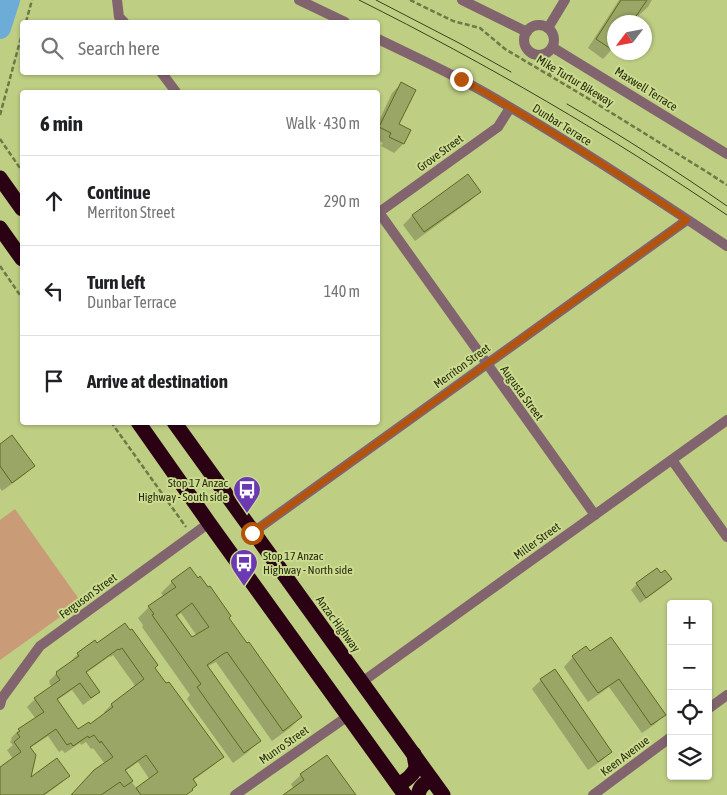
<!DOCTYPE html>
<meta charset="utf-8">
<style>
:root{--surface:#fff;--page:#f6f6f6;--text:#202124;--muted:#757577;--line:#e0e0e0}
body{margin:0;font-family:"Asap Condensed",sans-serif;background:var(--page);color:var(--text)}
.controls{position:absolute;right:15px;bottom:15px;display:grid;overflow:hidden;border-radius:5px;box-shadow:0 1px 4px #0004}
.controls button{width:45px;height:45px;display:grid;place-items:center;padding:0;border:0;border-bottom:1px solid var(--line);background:var(--surface);color:var(--text);font:25px sans-serif}
.compass{position:absolute;left:607px;top:15px;width:45px;height:45px;border-radius:50%;background:var(--surface);box-shadow:0 1px 4px #0004;rotate:238deg}
.stop{position:absolute;width:15px;height:15px;margin:-11px;border:4px solid #b45309;border-radius:50%;background:#fff}
.stop.end{background:#b45309;border-color:#fff;box-shadow:0 1px 5px #0008}
.list{margin:0;padding:0;list-style:none}
h2{display:flex;justify-content:space-between;align-items:center;height:65px;margin:0;padding:0 20px;font-size:21px}
h2 small{font-size:16px;font-weight:400;color:var(--muted)}
.list li{display:grid;grid-template-columns:32px 1fr auto;gap:15px;align-items:center;box-sizing:border-box;height:90px;padding:0 20px;border-top:1px solid var(--line)}
.list b{display:block;font-size:19px;white-space:nowrap}
.list p{margin:0;font-size:16px;white-space:nowrap;color:var(--muted)}
.list em{font-size:16px;font-style:normal;color:var(--muted)}
.icon{flex:none;width:28px;height:28px;fill:none;stroke:currentColor;stroke-width:2;stroke-linecap:round;stroke-linejoin:round}
.map{position:relative;flex:none;width:727px;height:795px;overflow:hidden}
.search{position:absolute;background:var(--surface);box-shadow:0 1px 4px #0004;left:20px;top:20px;width:360px;height:55px;display:flex;align-items:center;gap:12px;box-sizing:border-box;padding:0 18px;border-radius:5px;color:var(--muted);font-size:19px}
.panel{position:absolute;background:var(--surface);box-shadow:0 1px 4px #0004;left:20px;top:90px;width:360px;height:335px;border-radius:5px}
.map>svg:first-child{display:block}
.green{fill:#ca9b77}
.shadow{fill:#0003;fill-rule:evenodd}
.lines{fill:none;stroke-linecap:round;stroke-linejoin:round}
.river{stroke:#6cacd6;stroke-width:22}
.building{fill:#99a665;stroke:#5e6a20;fill-rule:evenodd}
.path{stroke:#6e7946;stroke-width:2.5;stroke-dasharray:5 2.5;stroke-linecap:butt}
.street{stroke:#82646e;stroke-width:10}
.highway{stroke:#2b0214;stroke-width:15}
.tram{stroke:#3b421e;stroke-width:1}
.route{stroke:#b45309;stroke-width:6}
.labels{text-anchor:middle;dominant-baseline:central;stroke-width:4;stroke-linejoin:round;paint-order:stroke}
.street-label{font-size:12px;fill:#292f10;stroke:#cbdb8f}
.poi-label{font-size:12px;fill:#292f10;stroke:#cbdb8f;text-anchor:end}
</style>
<div class="map">
<svg width="727" height="795" viewBox="0 0 727 795">
<rect width="100%" height="100%" fill="#bece83"/>
<polygon class="green" points="15,509 81,602 0,660 0,520"/>
<g class="shadow">
<polygon points="619,0 652,0 648,7 638,16 636,14 630,22 614,22 614,47 603,59 588,48"/>
<polygon points="401,84 398,124 403,144 394,153 381,146 383,143 378,140 378,123 392,93"/>
<polygon points="468,176 479,192 470,201 415,241 403,225 412,216"/>
<polygon points="0,445 33,466 24,475 2,491 0,488"/>
<polygon points="657,570 660,575 671,579 665,585 640,603 631,590 637,584"/>
<path d="M 172,582 L 228,618 L 301,717 L 290,728 L 272,741 L 216,662 L 210,665 L 207,667 L 259,741 L 248,752 L 233,763 L 187,699 L 190,695 L 142,627 L 143,625 L 138,618 L 149,607 L 164,597 L 161,593 ZM 181,613 L 197,636 L 191,639 L 176,617 Z"/>
<path d="M 125,624 L 154,668 L 222,757 L 214,765 L 192,781 L 191,790 L 186,795 L 72,795 L 105,764 L 93,748 L 91,749 L 86,742 L 81,745 L 80,743 L 65,753 L 62,750 L 59,752 L 48,736 L 30,748 L 29,780 L 68,776 L 60,784 L 45,795 L 0,795 L 0,768 L 13,759 L 7,750 L 13,745 L 10,742 L 12,739 L 11,738 L 19,730 L 36,719 L 27,707 L 35,699 L 52,687 L 49,683 L 50,682 L 49,681 L 57,673 L 71,663 L 70,662 L 78,654 L 97,645 ZM 113,655 L 136,687 L 111,705 L 104,712 L 105,714 L 90,725 L 78,731 L 56,701 L 72,690 L 83,705 L 91,699 L 99,692 L 86,673 L 110,656 L 111,657 ZM 138,762 L 150,780 L 137,789 L 124,772 Z"/>
<polygon points="586,648 664,715 655,724 642,733 609,687 588,702 564,667 573,657"/>
<polygon points="541,680 611,752 601,761 588,770 532,689"/>
<polygon points="327,756 354,795 286,795 294,789 291,784 301,775"/>
</g>
<g class="lines">
<polyline class="river" points="0,28 9,0"/>
</g>
<g class="building">
<polygon points="621,0 647,0 632,22 614,22 614,51 596,39"/>
<polygon points="401,82 416,90 399,124 411,130 404,144 389,137 391,133 379,127"/>
<polygon points="468,174 481,192 424,232 412,215"/>
<polygon points="12,435 35,466 12,483 0,466 0,444"/>
<path d="M 190,567 L 198,578 L 200,576 L 208,587 L 210,586 L 231,616 L 229,618 L 247,643 L 249,642 L 302,717 L 283,731 L 227,652 L 223,654 L 207,665 L 261,741 L 244,753 L 197,687 L 201,684 L 152,615 L 154,614 L 148,606 L 176,587 L 171,581 ZM 192,603 L 209,627 L 192,637 L 176,615 Z"/>
<polygon points="657,568 661,573 665,570 672,579 646,598 636,583"/>
<path d="M 125,623 L 130,630 L 132,629 L 158,665 L 155,668 L 166,683 L 169,682 L 224,757 L 193,779 L 197,785 L 192,789 L 193,790 L 186,795 L 141,795 L 136,788 L 158,772 L 146,755 L 125,770 L 133,781 L 124,787 L 120,782 L 101,795 L 71,795 L 94,770 L 113,757 L 101,741 L 100,743 L 94,735 L 89,738 L 88,736 L 73,746 L 71,743 L 67,745 L 56,729 L 30,747 L 36,755 L 31,777 L 57,758 L 70,776 L 43,795 L 0,795 L 0,767 L 21,752 L 14,742 L 20,737 L 17,733 L 20,731 L 18,729 L 44,712 L 34,698 L 60,680 L 56,674 L 57,673 L 56,672 L 79,656 L 77,653 L 95,640 L 97,643 ZM 122,648 L 144,679 L 111,704 L 113,707 L 90,724 L 89,722 L 78,729 L 57,699 L 80,683 L 91,698 L 100,692 L 86,672 L 118,649 L 119,650 Z"/>
<polygon points="611,637 666,715 651,725 619,679 598,693 572,656 586,646 590,651"/>
<polygon points="555,669 612,752 598,762 540,679"/>
<polygon points="327,755 356,795 283,795 304,780 300,774"/>
</g>
<g class="lines">
<g class="path">
<polyline points="410,0 453,21 480,28 505,49 589,99 707,172 727,185"/>
<polyline points="26,22 32,0"/>
<polyline points="549,75 556,64"/>
<polyline points="0,115 22,34"/>
<polyline points="0,139 22,171"/>
<polyline points="0,266 22,298"/>
<polyline points="111,422 186,527"/>
</g>
<g class="street">
<polyline points="117,0 119,17 124,22"/>
<polyline points="299,0 345,22"/>
<polyline points="462,0 527,32"/>
<circle cx="539" cy="40" r="15"/>
<polyline points="548,28 565,0"/>
<path d="M 378,39 C 417,58 458,76 496,99 C 575,145 651,195 727,246"/>
<polyline points="552,47 727,154"/>
<polyline points="161,72 176,92"/>
<polyline points="378,211 595,515"/>
<polyline points="378,213 498,127 510,108"/>
<polyline points="672,460 727,537"/>
<polyline points="252,533 687,220"/>
<polyline points="362,682 727,420"/>
<polyline points="0,705 2,698 40,646 209,523"/>
<polyline points="708,709 727,695"/>
<polyline points="235,795 348,716"/>
<polyline points="593,795 671,737"/>
</g>
<g class="highway">
<polyline points="0,178 22,209"/>
<polyline points="0,228 22,259"/>
<polyline points="138,422 209,523 405,795"/>
<path d="M 174,422 C 263,547 354,670 443,795"/>
<path d="M 398,785 C 405,781 414,775 416,767 C 416,763 414,758 414,754"/>
<path d="M 418,795 C 420,786 424,783 432,780"/>
</g>
<g class="tram">
<path d="M 359,0 C 487,64 609,135 727,215"/>
<polyline points="376,0 459,43 511,72"/>
<path d="M 567,104 C 622,136 675,170 727,206"/>
</g>
</g>
<g class="lines">
<path class="route" d="M 252,533 L 687,220 C 613,170 538,122 461,79"/>
</g>
<defs>
<symbol id="bus-pin" viewBox="-11 -11 22 30"><path d="M0 17L-7.5 6A9.5 9.5 0 1 1 7.5 6Z" fill="#6b39b1" stroke="#cbdb8f"/><path d="M-5-6H5V4H4V6H2V4H-2V6H-4V4H-5ZM-3.5-4V0h7V-4ZM-3.5 1.2v1.5H-2V1.2ZM2 1.2v1.5H3.5V1.2Z" fill="#fff"/></symbol>
</defs>
<g fill-rule="evenodd">
<use href="#bus-pin" x="231" y="474" width="32" height="43"/>
<use href="#bus-pin" x="228" y="547" width="32" height="43"/>
</g>
<g class="labels">
<g class="street-label">
<text transform="translate(575 81) rotate(31)">Mike Turtur Bikeway</text>
<text transform="translate(646 89) rotate(32)">Maxwell Terrace</text>
<text transform="translate(562 125) rotate(32)">Dunbar Terrace</text>
<text transform="translate(440 153) rotate(-36)">Grove Street</text>
<text transform="translate(462 366) rotate(-36)">Merriton Street</text>
<text transform="translate(522 393) rotate(54)">Augusta Street</text>
<text transform="translate(537 541) rotate(-36)">Miller Street</text>
<text transform="translate(88 596) rotate(-36)">Ferguson Street</text>
<text transform="translate(338 624) rotate(54)">Anzac Highway</text>
<text transform="translate(284 745) rotate(-35)">Munro Street</text>
<text transform="translate(625 756) rotate(-37)">Keen Avenue</text>
</g>
<g class="poi-label">
<text x="228" y="483">Stop 17 Anzac<tspan x="228" dy="14">Highway - South side</tspan></text>
<text x="263" y="556" text-anchor="start">Stop 17 Anzac<tspan x="263" dy="14">Highway - North side</tspan></text>
</g>
</g>
</svg>
<div class="controls">
<button>+</button>
<button>−</button>
<button><svg class="icon" aria-label="locate" viewBox="0 0 24 24"><circle cx="12" cy="12" r="6"/><path d="M12 2v4M12 18v4M2 12h4M18 12h4"/></svg></button>
<button><svg class="icon" aria-label="layers" viewBox="0 0 24 24"><path d="M12 4l9 5-9 5-9-5zM3 14l9 5 9-5"/></svg></button>
</div>
<svg class="compass" viewBox="-18 -18 36 36"><path d="M0-13l5 13h-10z" fill="#e53935"/><path d="M0 13l5-13h-10z" fill="#757577"/></svg>
<div class="stop" style="left:252px;top:533px"></div>
<div class="stop end" style="left:461px;top:79px"></div>
<div class="search"><svg class="icon" aria-label="search" viewBox="0 0 24 24"><circle cx="10" cy="10" r="6"/><path d="M15 15l6 6"/></svg>Search here</div>
<section class="panel">
<h2>6 min<small>Walk · 430 m</small></h2>
<ul class="list">
<li><svg class="icon" aria-label="ahead" viewBox="0 0 24 24"><path d="M12 20V5M6 11l6-6 6 6"/></svg><div><b>Continue</b><p>Merriton Street</p></div><em>290 m</em></li>
<li><svg class="icon" aria-label="left" viewBox="0 0 24 24"><path d="M17 20v-9H6M10 6l-5 5 5 5"/></svg><div><b>Turn left</b><p>Dunbar Terrace</p></div><em>140 m</em></li>
<li><svg class="icon" aria-label="arrive" viewBox="0 0 24 24"><path d="M6 21V4h12l-3 4 3 4H6"/></svg><div><b>Arrive at destination</b></div></li>
</ul>
</section>
</div>
